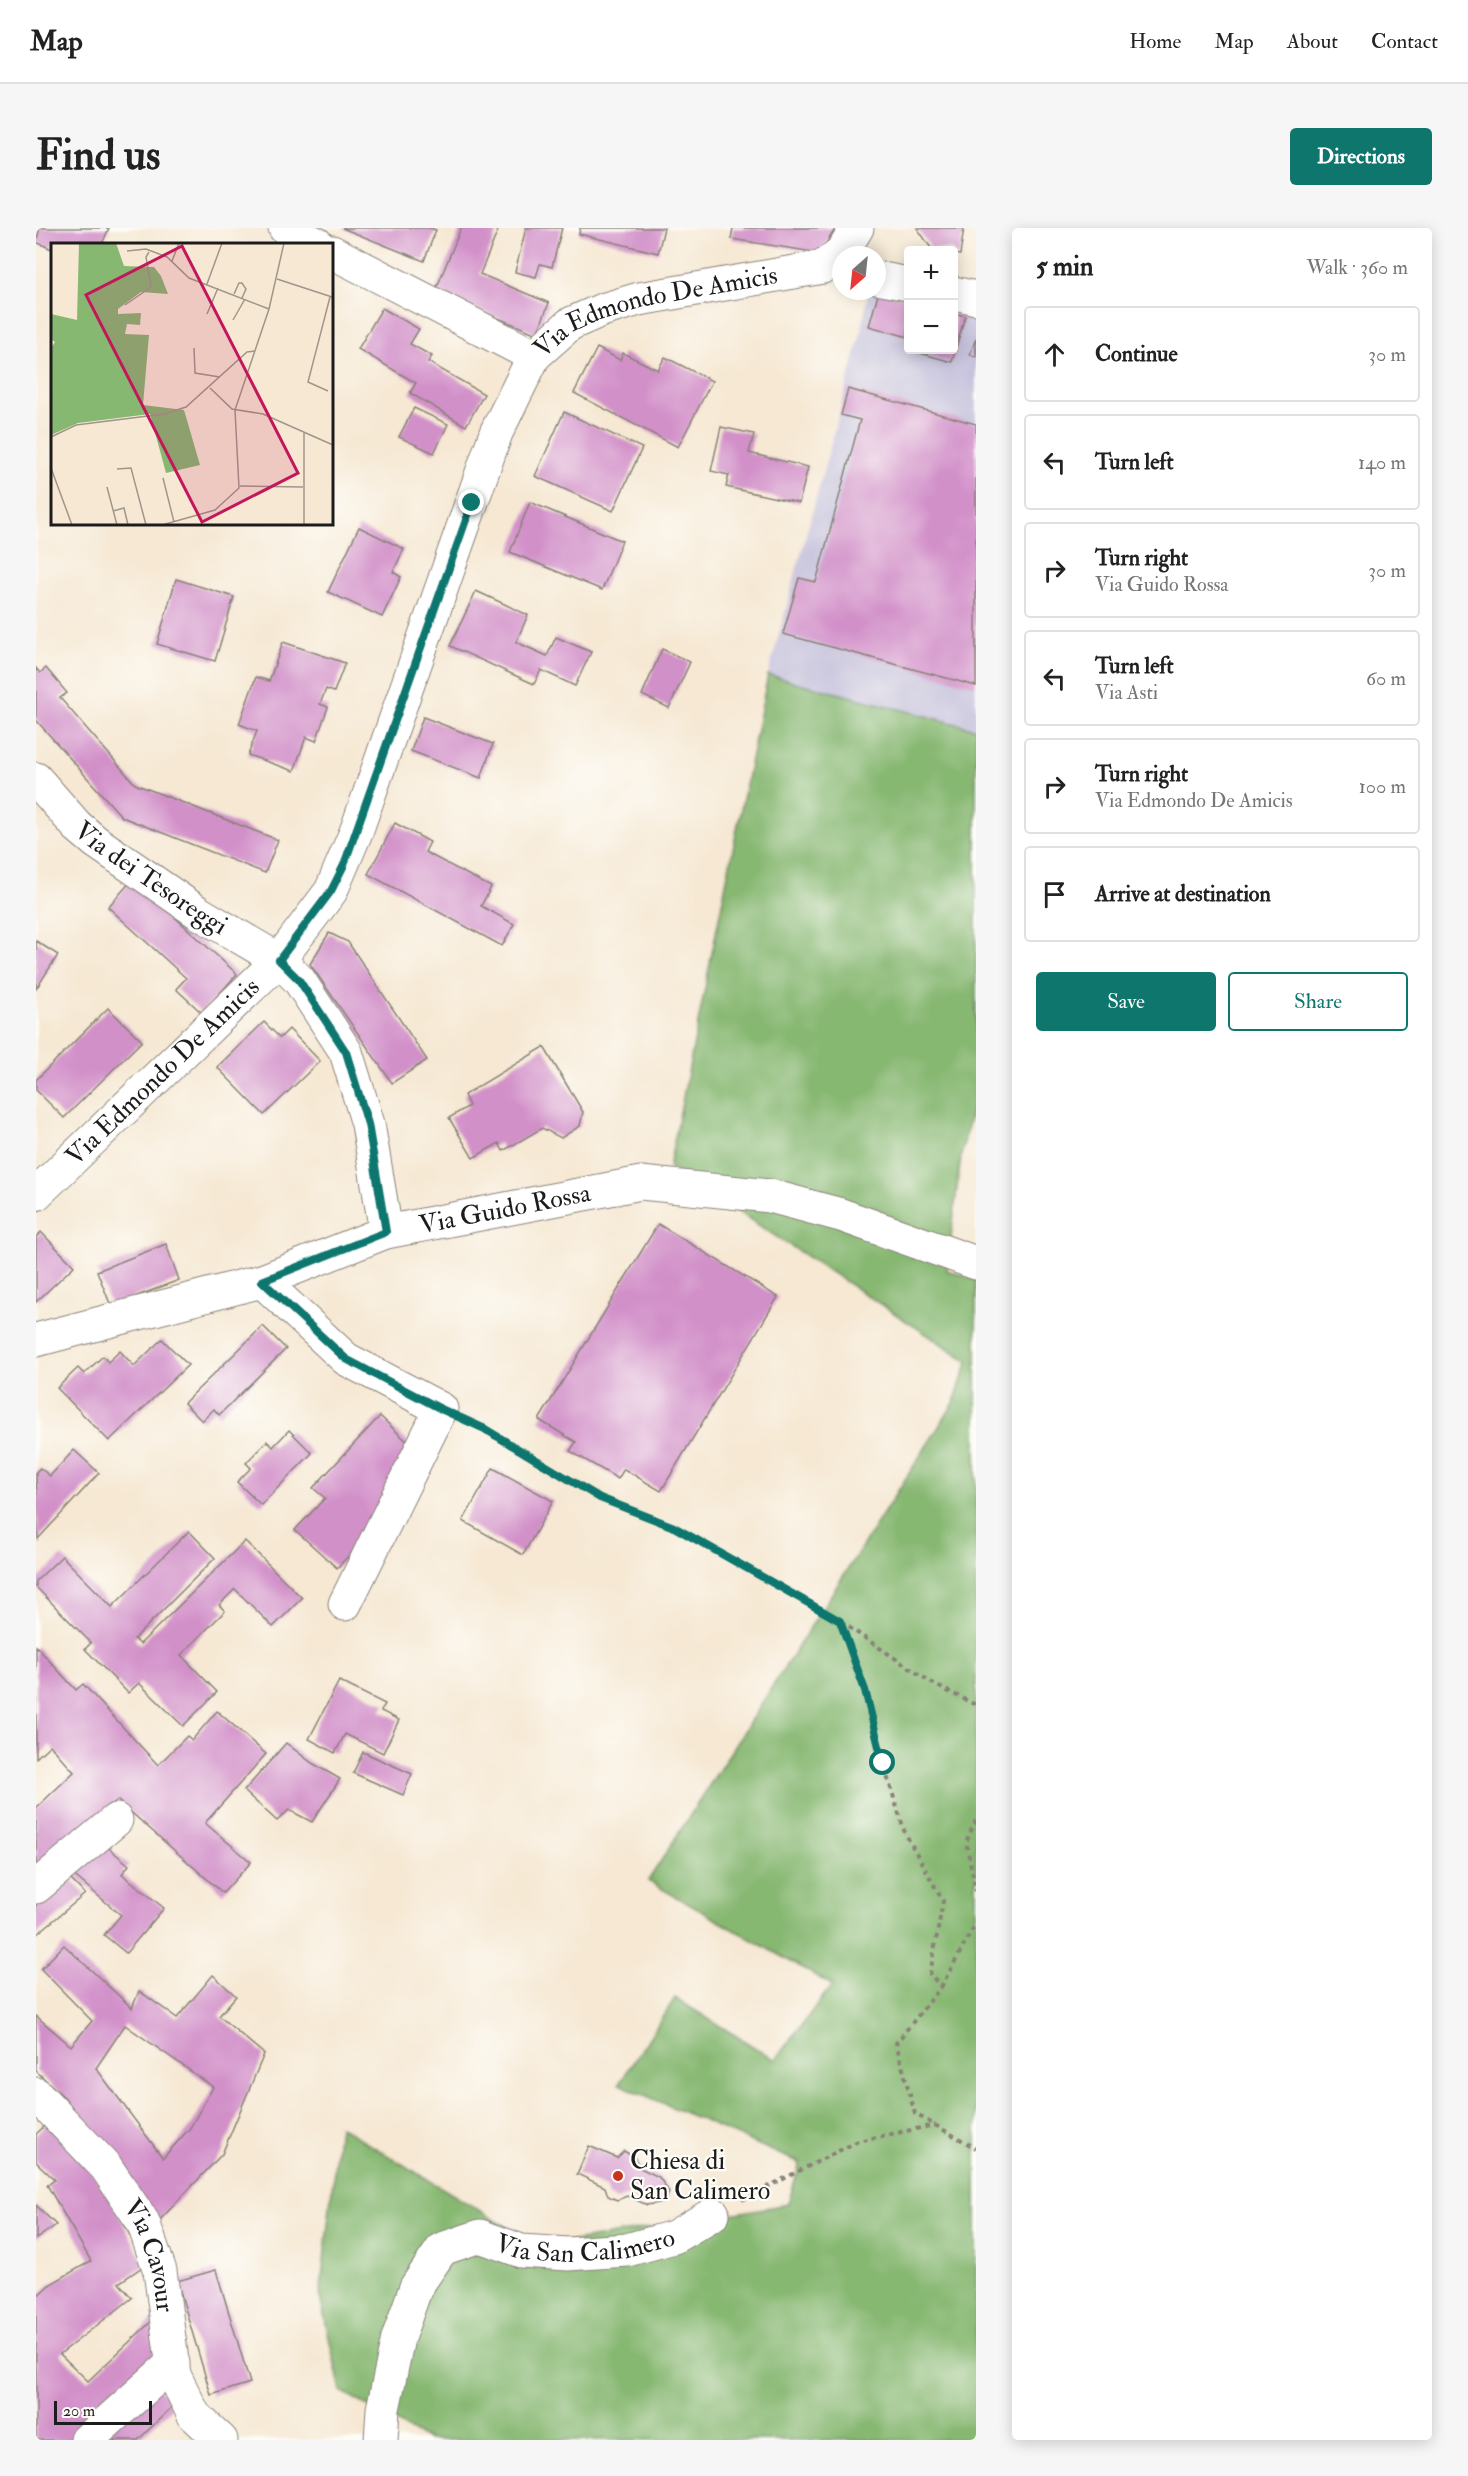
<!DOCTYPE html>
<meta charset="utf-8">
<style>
:root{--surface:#fff;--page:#f6f6f6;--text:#222;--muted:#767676;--line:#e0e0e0;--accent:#0f766e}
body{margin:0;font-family:"IM FELL Double Pica",serif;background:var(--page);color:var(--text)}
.controls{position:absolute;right:18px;top:18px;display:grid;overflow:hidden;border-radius:6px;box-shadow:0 3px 15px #0003}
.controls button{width:54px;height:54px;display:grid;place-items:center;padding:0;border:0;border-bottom:2px solid var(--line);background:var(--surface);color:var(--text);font:30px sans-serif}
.compass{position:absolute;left:796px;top:18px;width:54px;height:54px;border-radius:50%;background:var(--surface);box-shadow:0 3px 15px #0003;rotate:207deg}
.scale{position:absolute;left:18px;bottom:15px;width:98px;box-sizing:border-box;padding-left:6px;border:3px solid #1c1c1c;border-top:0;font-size:16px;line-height:21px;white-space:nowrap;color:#1c1c1c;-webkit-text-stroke:4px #fdfcf7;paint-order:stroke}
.stop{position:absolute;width:18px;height:18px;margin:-14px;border:4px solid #0f766e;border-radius:50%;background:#fff}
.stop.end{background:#0f766e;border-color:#fff;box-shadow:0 2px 6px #0008}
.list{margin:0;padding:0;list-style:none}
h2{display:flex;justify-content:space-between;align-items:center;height:78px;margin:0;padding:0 24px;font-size:26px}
h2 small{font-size:20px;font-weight:400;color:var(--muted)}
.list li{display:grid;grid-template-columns:39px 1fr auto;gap:18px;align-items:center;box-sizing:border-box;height:96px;margin:0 12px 12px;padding:0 12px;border:2px solid var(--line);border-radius:6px}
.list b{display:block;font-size:22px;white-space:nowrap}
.list p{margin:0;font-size:20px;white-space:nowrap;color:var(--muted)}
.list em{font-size:20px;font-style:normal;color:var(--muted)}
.actions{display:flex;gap:12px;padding:18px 24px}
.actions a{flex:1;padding:14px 0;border:2px solid var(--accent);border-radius:6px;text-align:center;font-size:21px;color:var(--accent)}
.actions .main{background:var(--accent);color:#fff}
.icon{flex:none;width:33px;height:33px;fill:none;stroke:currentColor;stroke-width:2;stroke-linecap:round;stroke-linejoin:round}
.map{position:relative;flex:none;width:940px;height:2212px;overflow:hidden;border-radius:6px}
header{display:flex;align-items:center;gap:36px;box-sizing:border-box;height:84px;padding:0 30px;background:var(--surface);border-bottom:2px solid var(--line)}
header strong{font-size:28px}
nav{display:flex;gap:33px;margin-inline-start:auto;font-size:21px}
.intro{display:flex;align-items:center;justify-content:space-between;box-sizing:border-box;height:144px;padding:0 36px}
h1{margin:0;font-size:42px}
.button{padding:15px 27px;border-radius:6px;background:var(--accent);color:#fff;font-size:21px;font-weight:700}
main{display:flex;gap:36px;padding:0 36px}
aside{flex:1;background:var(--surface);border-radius:6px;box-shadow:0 3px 15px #0003}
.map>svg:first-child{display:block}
.industrial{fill:#c4c0db}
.forest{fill:#87b872;stroke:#526a47;stroke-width:1.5}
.building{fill:#d290c9;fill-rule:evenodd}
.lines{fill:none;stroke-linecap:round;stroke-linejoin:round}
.minor-casing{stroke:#898278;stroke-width:35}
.tertiary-casing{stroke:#898278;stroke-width:35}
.path{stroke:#898278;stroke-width:4;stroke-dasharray:4.5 4.5;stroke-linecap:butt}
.minor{stroke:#fff;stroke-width:33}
.tertiary{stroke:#fff;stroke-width:33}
.route{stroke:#0f766e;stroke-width:8}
.poi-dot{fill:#c8321e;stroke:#fdfcf7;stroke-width:2}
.labels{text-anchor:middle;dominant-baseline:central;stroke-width:4.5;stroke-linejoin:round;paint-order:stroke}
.street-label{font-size:26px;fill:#1c1c1c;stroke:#fdfcf7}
.poi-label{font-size:26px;fill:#1c1c1c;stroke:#fdfcf7;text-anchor:start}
.inset-road{fill:none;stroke:#9f968a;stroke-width:1.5}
.view{fill:#c2185b;fill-opacity:0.15;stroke:#c2185b;stroke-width:3}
.inset-edge{fill:none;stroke:#1c1c1c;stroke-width:3}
</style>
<header>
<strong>Map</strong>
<nav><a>Home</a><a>Map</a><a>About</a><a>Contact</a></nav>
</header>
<div class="intro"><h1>Find us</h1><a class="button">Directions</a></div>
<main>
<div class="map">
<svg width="940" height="2212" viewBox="0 0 940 2212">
<rect width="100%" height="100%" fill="#fdfcf7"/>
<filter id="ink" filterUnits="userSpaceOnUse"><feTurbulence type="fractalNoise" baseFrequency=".0167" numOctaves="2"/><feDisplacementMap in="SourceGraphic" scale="12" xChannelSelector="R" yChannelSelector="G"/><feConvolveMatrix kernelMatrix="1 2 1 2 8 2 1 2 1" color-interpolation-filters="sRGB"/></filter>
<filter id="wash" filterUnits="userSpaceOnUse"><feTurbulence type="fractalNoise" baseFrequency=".008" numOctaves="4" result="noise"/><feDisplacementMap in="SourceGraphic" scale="24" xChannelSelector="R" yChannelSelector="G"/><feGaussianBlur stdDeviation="1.35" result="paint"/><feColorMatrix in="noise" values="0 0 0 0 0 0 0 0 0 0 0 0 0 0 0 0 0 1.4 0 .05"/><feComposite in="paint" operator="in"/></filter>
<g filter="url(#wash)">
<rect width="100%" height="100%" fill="#f6e8d3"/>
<polygon class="industrial" points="872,55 872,122 918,122 918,63 940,67 940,501 732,447 826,101 832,63"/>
<polygon class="forest" points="732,447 940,501 940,863 925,928 911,1042 940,1052 940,2212 392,2212 305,2163 284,2069 303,1898 504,2019 752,1976 764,1935 583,1856 639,1770 739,1832 796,1757 612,1653 918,1175 932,1133 633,939"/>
<g id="blocks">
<g class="building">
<polygon points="4,0 73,0 66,16 16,16 16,21 0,14"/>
<polygon points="306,0 394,0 400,2 388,33"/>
<polygon points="425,0 463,0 444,46 513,75 501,106 399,64"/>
<polygon points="490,0 526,0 516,39 504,36 500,49 479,44"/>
<polygon points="544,0 628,0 622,25 543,6"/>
<polygon points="697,0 800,0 784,25 695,11"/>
<polygon points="881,0 928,0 924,27 918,26 918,22 895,20"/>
<polygon points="843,63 872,72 872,109 833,98"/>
<polygon points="346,80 383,101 374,116 396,128 392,134 448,166 430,198 374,165 380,155 322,121"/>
<polygon points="918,85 929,88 916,134 873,122 918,122"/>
<polygon points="940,110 940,129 934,127"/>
<polygon points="561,120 584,132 587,125 622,142 629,129 676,153 642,219 538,165"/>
<polygon points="812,161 940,196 940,458 747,406 763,350 780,354 824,192 805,187"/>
<polygon points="378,180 412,196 398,225 363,209"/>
<polygon points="528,184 606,220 577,283 499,248"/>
<polygon points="685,199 718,206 713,225 772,239 763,275 690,259 693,247 675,243"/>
<polygon points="494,274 586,313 566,362 474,324"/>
<polygon points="323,299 368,321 357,344 365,349 346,389 292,364"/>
<polygon points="140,351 198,369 179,433 121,416"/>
<polygon points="440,363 492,387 480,414 511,428 520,409 555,424 539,458 505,442 498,456 414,418"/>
<polygon points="247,414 309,435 298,464 290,461 284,476 292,479 280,513 270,509 258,543 212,527 221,503 203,496 220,449 233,453"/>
<polygon points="626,421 654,434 633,480 606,467"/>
<polygon points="0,440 4,445 10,440 31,465 24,470 99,556 242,612 229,645 86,589 0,492"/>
<polygon points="387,489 457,516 445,550 375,523"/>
<polygon points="359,595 394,614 389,624 455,659 445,678 478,696 466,718 332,646"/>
<polygon points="97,651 201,746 166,785 140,761 150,750 72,679"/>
<polygon points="293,705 312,714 391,832 356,855 274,736"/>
<polygon points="0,713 22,727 0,761"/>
<polygon points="72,780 106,813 28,890 0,862 0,852"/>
<polygon points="228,794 244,810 253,801 284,833 228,887 181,839"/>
<polygon points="508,819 547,884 544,898 525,910 506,900 467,923 463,915 437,930 413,890 433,878 428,867"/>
<polygon points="622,996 742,1069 625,1263 588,1241 582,1251 534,1223 540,1214 503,1192"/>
<polygon points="5,1004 38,1038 0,1074 0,1009"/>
<polygon points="130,1016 143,1052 75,1078 61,1043"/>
<polygon points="227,1098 250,1121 183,1187 178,1181 166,1193 148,1175"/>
<polygon points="126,1111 152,1137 73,1213 21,1160 42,1140 48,1146 67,1128 72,1134 84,1123 98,1138"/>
<polygon points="344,1188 381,1223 336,1303 301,1340 259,1302 289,1270 277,1260"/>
<polygon points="253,1202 276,1225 225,1277 201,1254 215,1240 210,1235 231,1213 237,1219"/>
<polygon points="38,1222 63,1245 2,1311 0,1244 4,1240 14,1248"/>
<polygon points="457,1240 517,1273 487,1327 427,1293"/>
<polygon points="153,1303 179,1330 98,1411 104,1416 209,1313 266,1370 237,1399 199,1361 183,1377 189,1383 145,1427 181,1464 147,1498 103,1455 92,1465 49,1421 55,1415 0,1359 0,1353 26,1328 76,1379"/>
<polygon points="0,1418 40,1462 47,1456 122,1537 151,1508 156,1512 181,1483 230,1526 169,1595 215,1634 187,1665 81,1572 0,1647 0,1580 38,1544 14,1517 0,1530"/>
<polygon points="303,1453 349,1476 345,1483 363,1492 347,1525 309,1506 299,1525 273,1511"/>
<polygon points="250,1515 276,1535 304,1551 276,1594 253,1582 241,1593 208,1563"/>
<polygon points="327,1524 376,1546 367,1567 317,1545"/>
<polygon points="62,1611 93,1637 86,1646 128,1680 90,1725 68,1707 85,1687 34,1644"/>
<polygon points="29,1646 49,1666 0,1707 0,1669"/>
<path d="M 28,1717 L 96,1780 L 103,1763 L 141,1790 L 177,1747 L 200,1768 L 183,1788 L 228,1826 L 186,1926 L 122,1994 L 29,1870 L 0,1843 L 0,1788 L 35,1818 L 56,1793 L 5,1741 ZM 89,1797 L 177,1859 L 154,1900 L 127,1930 L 60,1840 Z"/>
<polygon points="15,1892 73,1967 109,2037 83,2055 96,2070 24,2126 52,2153 121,2088 129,2123 40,2212 0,2212 0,2069 13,2057 55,2033 11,1957 19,1952 0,1934 0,1906"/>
<polygon points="553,1918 581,1930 588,1923 598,1929 604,1940 623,1949 633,1964 629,1974 611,1977 591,1968 581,1972 572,1968 569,1959 541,1946"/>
<polygon points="0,1977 20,1997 0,2011"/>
<polygon points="180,2042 214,2155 175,2167 141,2053"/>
<polygon points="119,2156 139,2176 102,2212 61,2212"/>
</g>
</g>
</g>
<g filter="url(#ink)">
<use href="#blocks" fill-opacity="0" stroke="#898278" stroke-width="1.5"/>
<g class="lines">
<defs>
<g id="minor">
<polyline points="249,0 281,16"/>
<polyline points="296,24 498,128"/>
<polyline points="841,50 872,56"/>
<polyline points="918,65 940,70"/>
<path id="s1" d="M 0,551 L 41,598 L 60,614 L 163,685 L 243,732 L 263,752 L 310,824 L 332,896 L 350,1004"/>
<polyline points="226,1053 310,1131 405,1181 309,1376"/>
<path id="s2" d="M 0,1112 L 226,1053 L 350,1004 L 605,955 L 734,968 L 805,987 L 940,1035"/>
<polyline points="0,1659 80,1592"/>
<path id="s3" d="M 0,1866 L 70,1939 L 107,1994 L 124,2043 L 138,2147 L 158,2187 L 185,2212"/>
<polyline points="51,2212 137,2135"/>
<path id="s4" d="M 345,2212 L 347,2181 L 362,2110 L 380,2059 L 406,2021 L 444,2008 L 485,2023 L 532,2026 L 591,2022 L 638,2009 L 677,1986"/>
</g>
<g id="tertiary">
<path id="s5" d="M 0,966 L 243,732 L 295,663 L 320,604 L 460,205 L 498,128 L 534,96 L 566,82 L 603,71 L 787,39 L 807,23 L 821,0"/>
</g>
</defs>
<use href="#minor" class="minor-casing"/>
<use href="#tertiary" class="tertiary-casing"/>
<g class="path">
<polyline points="433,1194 564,1270 638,1299 804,1393 829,1462 847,1535 869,1605 907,1673 894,1746 905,1759 860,1815 879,1886 940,1920"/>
<polyline points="805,1394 899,1457 940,1477"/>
<polyline points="940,1592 930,1614 940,1663"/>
<polyline points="905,1759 940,1695"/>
<polyline points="706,1972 822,1913 899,1897"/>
</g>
<use href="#minor" class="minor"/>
<use href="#tertiary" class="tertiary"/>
</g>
</g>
<g class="lines" filter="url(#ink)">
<polyline class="route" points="436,275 308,637 295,663 243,732 263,752 310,824 332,896 350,1004 226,1053 310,1131 405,1181 449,1201 564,1270 638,1299 804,1393 829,1462 847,1535"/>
</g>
<circle class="poi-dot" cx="582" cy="1948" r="6"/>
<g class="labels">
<g class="street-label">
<text stroke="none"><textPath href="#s5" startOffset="1130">Via Edmondo De Amicis</textPath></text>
<text stroke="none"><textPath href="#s1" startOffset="153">Via dei Tesoreggi</textPath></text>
<text stroke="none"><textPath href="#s5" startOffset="176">Via Edmondo De Amicis</textPath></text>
<text stroke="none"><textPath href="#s2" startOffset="488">Via Guido Rossa</textPath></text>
<text stroke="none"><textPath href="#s4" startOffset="352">Via San Calimero</textPath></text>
<text stroke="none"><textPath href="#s3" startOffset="202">Via Cavour</textPath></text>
</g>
<g class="poi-label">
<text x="594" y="1933">Chiesa di<tspan x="594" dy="30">San Calimero</tspan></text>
</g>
</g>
<g transform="translate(15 15)">
<rect width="282" height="282" fill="#f6e8d3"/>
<path d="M 28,0 L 65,0 L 73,23 L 103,24 L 110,33 L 117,51 L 90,49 L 67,66 L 67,71 L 90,70 L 89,82 L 76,81 L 74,91 L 98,92 L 92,162 L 133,167 L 149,222 L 115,230 L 99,171 L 27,180 L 0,192 L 0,105 L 4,99 L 0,96 L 0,71 L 26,77 Z" fill="#87b872"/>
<path class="inset-road" d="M 95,6 L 116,14 L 138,35 L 218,66M 76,8 L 95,6M 121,18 L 128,0M 226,36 L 281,54M 156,41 L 171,0M 183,51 L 188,40 L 191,40 L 195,46 L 191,55M 74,62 L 100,44 L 95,14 L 98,9M 156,71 L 167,45M 182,77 L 194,56M 143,105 L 144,130 L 169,134M 159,145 L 181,166 L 212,171 L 282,202M 277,148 L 257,139 L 279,54M 0,194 L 25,182 L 113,171 L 135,164 L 196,109 L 204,108M 0,225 L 21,282M 66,226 L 80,225 L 95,282M 112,235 L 123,279M 189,243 L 252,244M 56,244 L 66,282M 62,268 L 73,265 L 77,282M 111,282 L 164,267 L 188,245 L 184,167 L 218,66 L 233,0M 253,282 L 253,190"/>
<path class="view" d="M 131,3 L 247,230 L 151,279 L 35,52 Z"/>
<rect width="282" height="282" class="inset-edge"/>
</g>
</svg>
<div class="controls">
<button>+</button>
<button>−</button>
</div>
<svg class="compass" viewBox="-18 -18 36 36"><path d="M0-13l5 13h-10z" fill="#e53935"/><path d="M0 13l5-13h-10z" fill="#767676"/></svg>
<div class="scale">20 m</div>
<div class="stop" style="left:847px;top:1535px"></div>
<div class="stop end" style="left:436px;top:275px"></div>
</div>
<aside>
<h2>5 min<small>Walk · 360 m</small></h2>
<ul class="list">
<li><svg class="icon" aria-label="ahead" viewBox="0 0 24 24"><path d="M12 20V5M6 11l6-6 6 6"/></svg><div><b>Continue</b></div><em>30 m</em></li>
<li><svg class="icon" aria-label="left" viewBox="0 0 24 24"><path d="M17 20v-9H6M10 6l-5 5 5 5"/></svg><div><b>Turn left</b></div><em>140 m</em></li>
<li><svg class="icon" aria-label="right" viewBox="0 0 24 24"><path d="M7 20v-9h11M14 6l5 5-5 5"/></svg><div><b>Turn right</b><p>Via Guido Rossa</p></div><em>30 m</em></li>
<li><svg class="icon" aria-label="left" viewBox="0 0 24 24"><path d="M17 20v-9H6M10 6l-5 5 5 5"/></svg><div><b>Turn left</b><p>Via Asti</p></div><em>60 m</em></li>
<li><svg class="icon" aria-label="right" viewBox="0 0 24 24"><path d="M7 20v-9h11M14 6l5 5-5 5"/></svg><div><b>Turn right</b><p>Via Edmondo De Amicis</p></div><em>100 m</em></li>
<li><svg class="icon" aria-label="arrive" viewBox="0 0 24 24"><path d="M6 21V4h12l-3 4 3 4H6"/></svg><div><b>Arrive at destination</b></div></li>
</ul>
<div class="actions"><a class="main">Save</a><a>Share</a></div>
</aside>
</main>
